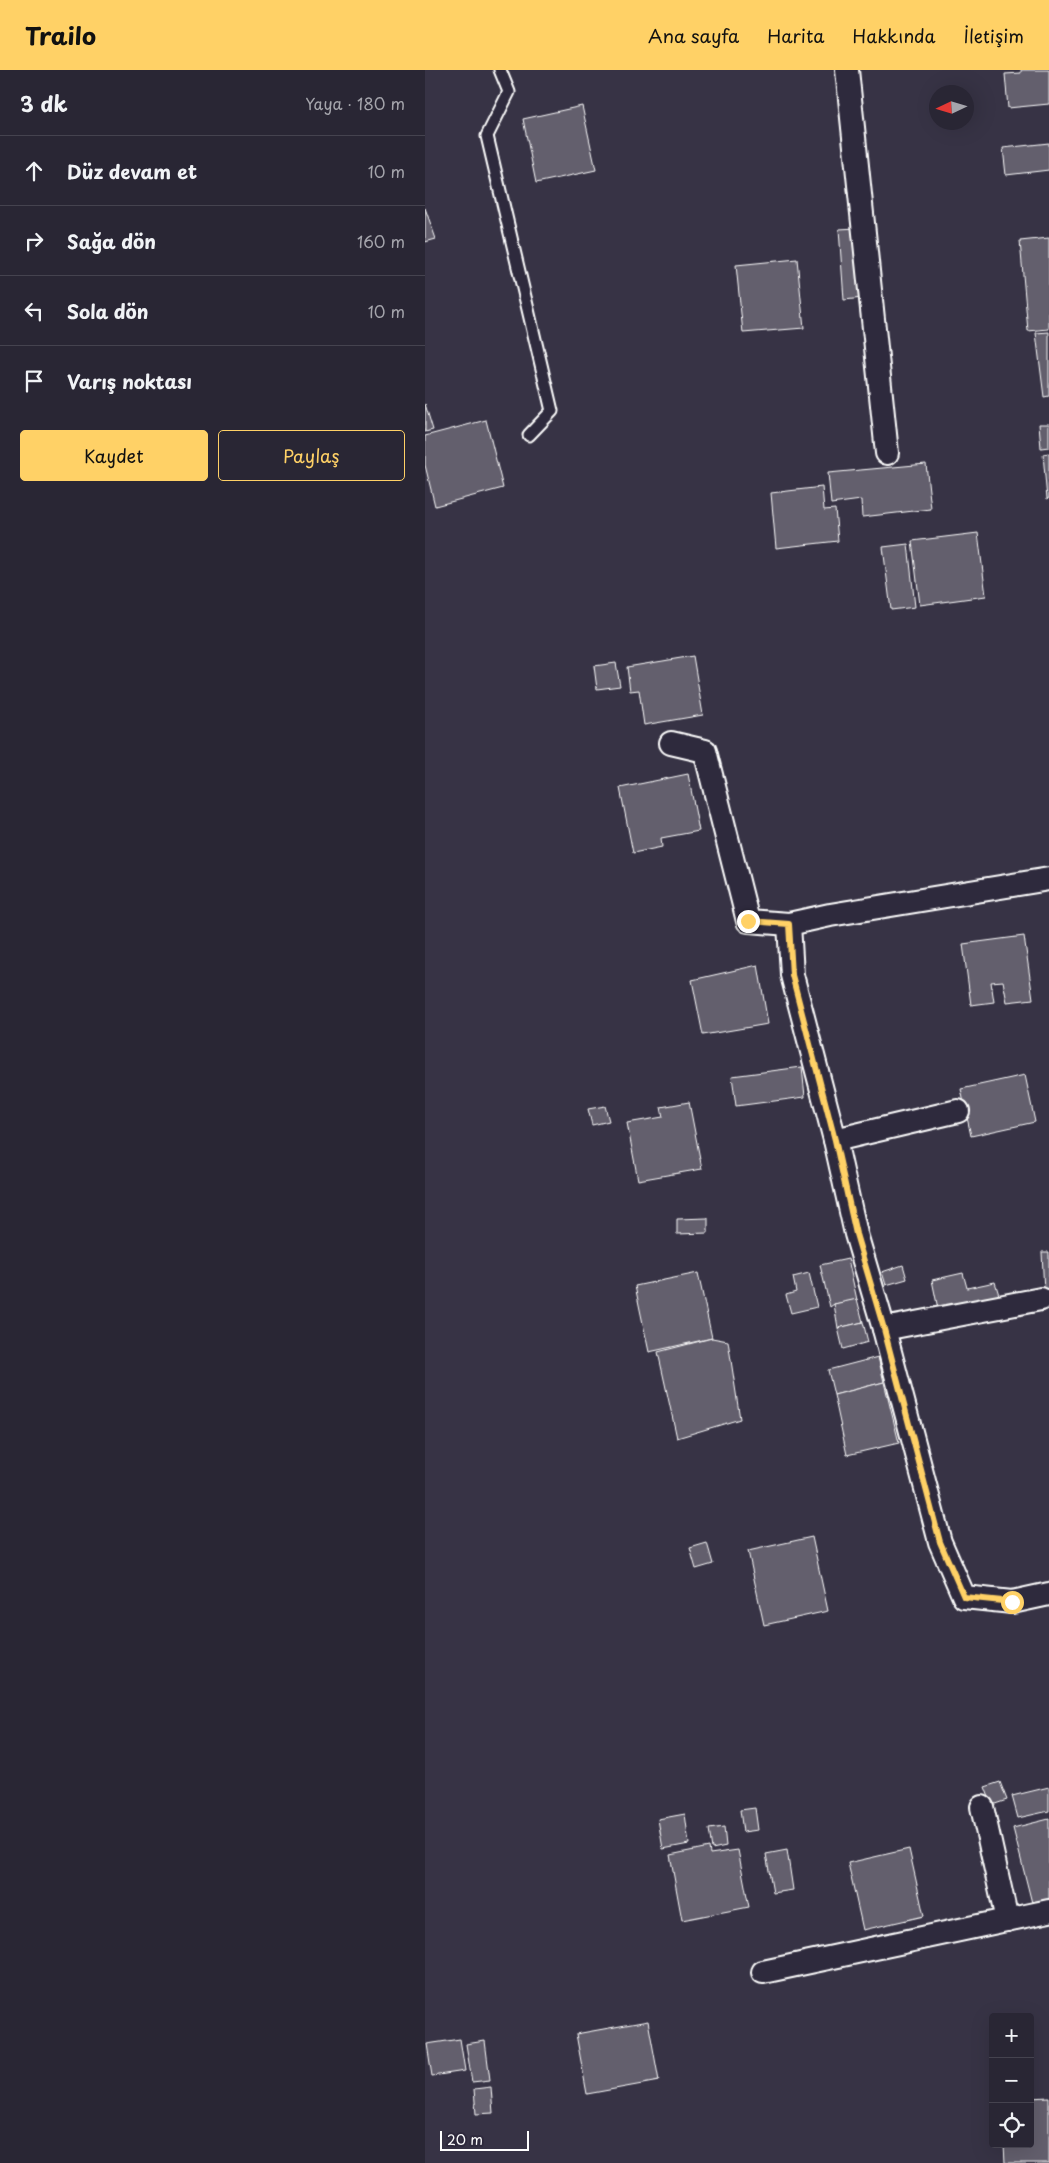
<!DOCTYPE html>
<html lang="tr">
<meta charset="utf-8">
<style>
:root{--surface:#292634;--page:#353240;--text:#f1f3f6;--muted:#a5a5ac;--line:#45434f;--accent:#ffd166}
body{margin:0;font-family:"Playpen Sans",sans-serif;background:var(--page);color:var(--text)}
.controls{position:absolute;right:15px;bottom:15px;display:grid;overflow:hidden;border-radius:5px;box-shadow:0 5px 20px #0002}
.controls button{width:45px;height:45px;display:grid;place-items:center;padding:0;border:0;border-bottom:1px solid var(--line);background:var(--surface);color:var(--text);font:25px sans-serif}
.compass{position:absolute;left:504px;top:15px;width:45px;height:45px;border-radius:50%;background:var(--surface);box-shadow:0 5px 20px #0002;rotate:266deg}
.scale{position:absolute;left:15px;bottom:12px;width:89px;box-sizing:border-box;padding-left:5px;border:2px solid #fff;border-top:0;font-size:14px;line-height:18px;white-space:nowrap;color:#fff;-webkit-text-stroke:4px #2f2a3d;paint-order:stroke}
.stop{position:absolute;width:15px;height:15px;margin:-11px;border:4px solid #ffd166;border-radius:50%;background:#fff}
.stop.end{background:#ffd166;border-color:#fff;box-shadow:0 1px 5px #0008}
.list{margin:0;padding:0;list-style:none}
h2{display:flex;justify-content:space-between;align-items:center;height:65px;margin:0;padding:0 20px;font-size:21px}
h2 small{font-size:16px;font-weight:400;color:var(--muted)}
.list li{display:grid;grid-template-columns:32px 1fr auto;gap:15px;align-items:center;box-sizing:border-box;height:70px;padding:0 20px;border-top:1px solid var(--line)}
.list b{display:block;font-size:19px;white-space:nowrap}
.list em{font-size:16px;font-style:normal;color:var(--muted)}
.actions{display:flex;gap:10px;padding:15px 20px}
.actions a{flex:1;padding:11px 0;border:1px solid var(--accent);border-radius:5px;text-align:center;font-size:18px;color:var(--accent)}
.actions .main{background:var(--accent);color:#111}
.icon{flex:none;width:28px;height:28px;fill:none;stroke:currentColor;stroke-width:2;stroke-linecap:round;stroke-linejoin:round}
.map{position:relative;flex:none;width:624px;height:2093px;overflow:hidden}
header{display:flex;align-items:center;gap:30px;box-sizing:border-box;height:70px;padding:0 25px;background:var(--accent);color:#111}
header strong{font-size:24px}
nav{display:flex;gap:28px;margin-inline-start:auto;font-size:18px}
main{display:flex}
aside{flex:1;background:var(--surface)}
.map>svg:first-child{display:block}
.building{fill:#635f6d;stroke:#fff}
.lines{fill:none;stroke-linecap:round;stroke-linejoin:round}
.service-casing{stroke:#fff;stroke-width:15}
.minor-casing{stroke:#fff;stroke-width:26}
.service{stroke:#2f2a3d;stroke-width:11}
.minor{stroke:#2f2a3d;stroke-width:22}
.route{stroke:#ffd166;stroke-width:6}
</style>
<header>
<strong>Trailo</strong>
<nav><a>Ana sayfa</a><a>Harita</a><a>Hakkında</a><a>İletişim</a></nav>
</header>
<main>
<aside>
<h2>3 dk<small>Yaya · 180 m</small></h2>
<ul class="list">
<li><svg class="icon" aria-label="ahead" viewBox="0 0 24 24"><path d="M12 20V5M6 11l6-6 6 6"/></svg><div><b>Düz devam et</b></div><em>10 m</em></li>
<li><svg class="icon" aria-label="right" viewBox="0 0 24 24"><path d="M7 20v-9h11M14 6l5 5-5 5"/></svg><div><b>Sağa dön</b></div><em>160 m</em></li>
<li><svg class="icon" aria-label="left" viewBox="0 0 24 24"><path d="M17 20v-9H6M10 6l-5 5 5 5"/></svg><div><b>Sola dön</b></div><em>10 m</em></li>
<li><svg class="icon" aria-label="arrive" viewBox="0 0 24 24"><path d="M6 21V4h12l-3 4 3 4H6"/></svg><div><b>Varış noktası</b></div></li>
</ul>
<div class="actions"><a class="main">Kaydet</a><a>Paylaş</a></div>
</aside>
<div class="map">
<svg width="624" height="2093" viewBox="0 0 624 2093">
<rect width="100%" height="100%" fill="#373345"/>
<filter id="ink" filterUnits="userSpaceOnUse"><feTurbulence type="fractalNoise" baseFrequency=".02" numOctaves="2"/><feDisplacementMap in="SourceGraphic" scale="10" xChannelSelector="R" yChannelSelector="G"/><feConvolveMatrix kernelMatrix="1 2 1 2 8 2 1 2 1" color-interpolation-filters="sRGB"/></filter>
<g filter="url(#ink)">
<g class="building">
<polygon points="596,0 624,0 624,34 583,38 580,4 596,3"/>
<polygon points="157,36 171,100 111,113 98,49"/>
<polygon points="624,73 624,100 581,105 578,78"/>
<polygon points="0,138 11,169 0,172"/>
<polygon points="432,158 438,228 419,230 414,159"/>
<polygon points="624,168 624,259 603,261 595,171"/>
<polygon points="372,189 379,258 318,263 311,195"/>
<polygon points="624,262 624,326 619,327 611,263"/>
<polygon points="0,334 8,360 0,362"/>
<polygon points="61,350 78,418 10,436 0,395 0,366"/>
<polygon points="614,354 624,354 624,377 616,378"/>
<polygon points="624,383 624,428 622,429 618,384"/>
<polygon points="501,394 506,439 437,447 436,430 406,434 403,403"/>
<polygon points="397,417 399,440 410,439 413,471 351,478 346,423"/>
<polygon points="553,463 561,526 495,535 487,471"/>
<polygon points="483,474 490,537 466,540 458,477"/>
<polygon points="268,586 278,645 219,655 214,620 205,621 202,597"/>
<polygon points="191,593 195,616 172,619 169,596"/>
<polygon points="263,704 274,761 236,768 237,777 208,783 195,718"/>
<polygon points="599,866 608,929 582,932 578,911 566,912 569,932 546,935 538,874"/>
<polygon points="333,895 343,954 278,965 267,910"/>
<polygon points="377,997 380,1027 311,1036 307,1006"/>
<polygon points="600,1005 610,1052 546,1066 536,1019"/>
<polygon points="264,1032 277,1099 213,1110 202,1053 238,1047 236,1037"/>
<polygon points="180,1036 184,1051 167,1055 163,1039"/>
<polygon points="283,1148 283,1163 252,1164 252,1149"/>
<polygon points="617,1182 624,1182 624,1222 619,1222"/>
<polygon points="423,1189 432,1230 409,1234 405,1237 395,1195"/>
<polygon points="478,1195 482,1209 461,1215 457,1202"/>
<polygon points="273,1203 287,1268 224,1282 210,1216"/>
<polygon points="384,1203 392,1237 366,1243 361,1225 371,1222 368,1207"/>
<polygon points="538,1203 542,1218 570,1212 574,1225 513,1239 507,1210"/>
<polygon points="432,1229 438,1252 413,1258 409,1234"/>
<polygon points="438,1252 443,1272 418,1279 413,1258"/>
<polygon points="287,1268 303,1271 315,1349 252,1368 233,1282"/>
<polygon points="453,1287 459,1312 409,1325 403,1300"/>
<polygon points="459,1312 474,1373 422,1385 409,1325"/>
<polygon points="387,1467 403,1541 339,1555 323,1481"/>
<polygon points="282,1473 288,1494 271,1499 265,1478"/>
<polygon points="575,1712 582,1730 567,1735 560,1717"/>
<polygon points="624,1717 624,1741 593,1748 587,1726"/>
<polygon points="330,1738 333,1760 318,1762 315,1740"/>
<polygon points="260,1744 264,1774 238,1779 233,1749"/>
<polygon points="624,1749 624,1829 607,1833 588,1758"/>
<polygon points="299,1757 301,1776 287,1779 284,1759"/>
<polygon points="284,1777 285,1784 313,1780 324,1837 257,1850 245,1785"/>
<polygon points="484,1779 499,1846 438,1860 423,1793"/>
<polygon points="362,1780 368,1820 348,1823 341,1784"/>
<polygon points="223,1951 234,2011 162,2024 151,1964"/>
<polygon points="35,1969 40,2001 7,2006 2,1974"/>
<polygon points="60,1971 65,2010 47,2012 41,1974"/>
<polygon points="66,2017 68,2043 51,2044 49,2019"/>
<polygon points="624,2027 624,2093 580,2093 579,2074 605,2074 605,2028"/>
</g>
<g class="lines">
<defs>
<polyline id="service" points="75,0 84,22 62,66 127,341 104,365"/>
<g id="minor">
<polyline points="422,0 462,383"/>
<polyline points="246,673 280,681 323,851 364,854"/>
<polyline points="624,809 405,845 364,854 367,905 410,1070 431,1164 459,1259 515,1472 539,1527 587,1532 624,1524"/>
<polyline points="410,1070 533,1041"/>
<polyline points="459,1259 616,1229"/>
<polyline points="557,1737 582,1850"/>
<polyline points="338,1902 624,1841"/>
</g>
</defs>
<use href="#service" class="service-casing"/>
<use href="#minor" class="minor-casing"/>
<use href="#service" class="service"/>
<use href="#minor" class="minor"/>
</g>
</g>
<g class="lines" filter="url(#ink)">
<polyline class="route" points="323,851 364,854 367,905 410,1070 431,1164 459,1259 515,1472 539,1527 587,1532"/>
</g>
</svg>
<div class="controls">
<button>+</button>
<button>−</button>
<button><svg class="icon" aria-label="locate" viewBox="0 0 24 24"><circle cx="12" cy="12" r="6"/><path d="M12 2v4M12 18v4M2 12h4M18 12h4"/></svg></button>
</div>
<svg class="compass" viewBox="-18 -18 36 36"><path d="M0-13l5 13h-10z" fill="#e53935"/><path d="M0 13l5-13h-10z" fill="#a5a5ac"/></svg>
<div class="scale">20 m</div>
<div class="stop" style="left:587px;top:1532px"></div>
<div class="stop end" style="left:323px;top:851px"></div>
</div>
</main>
